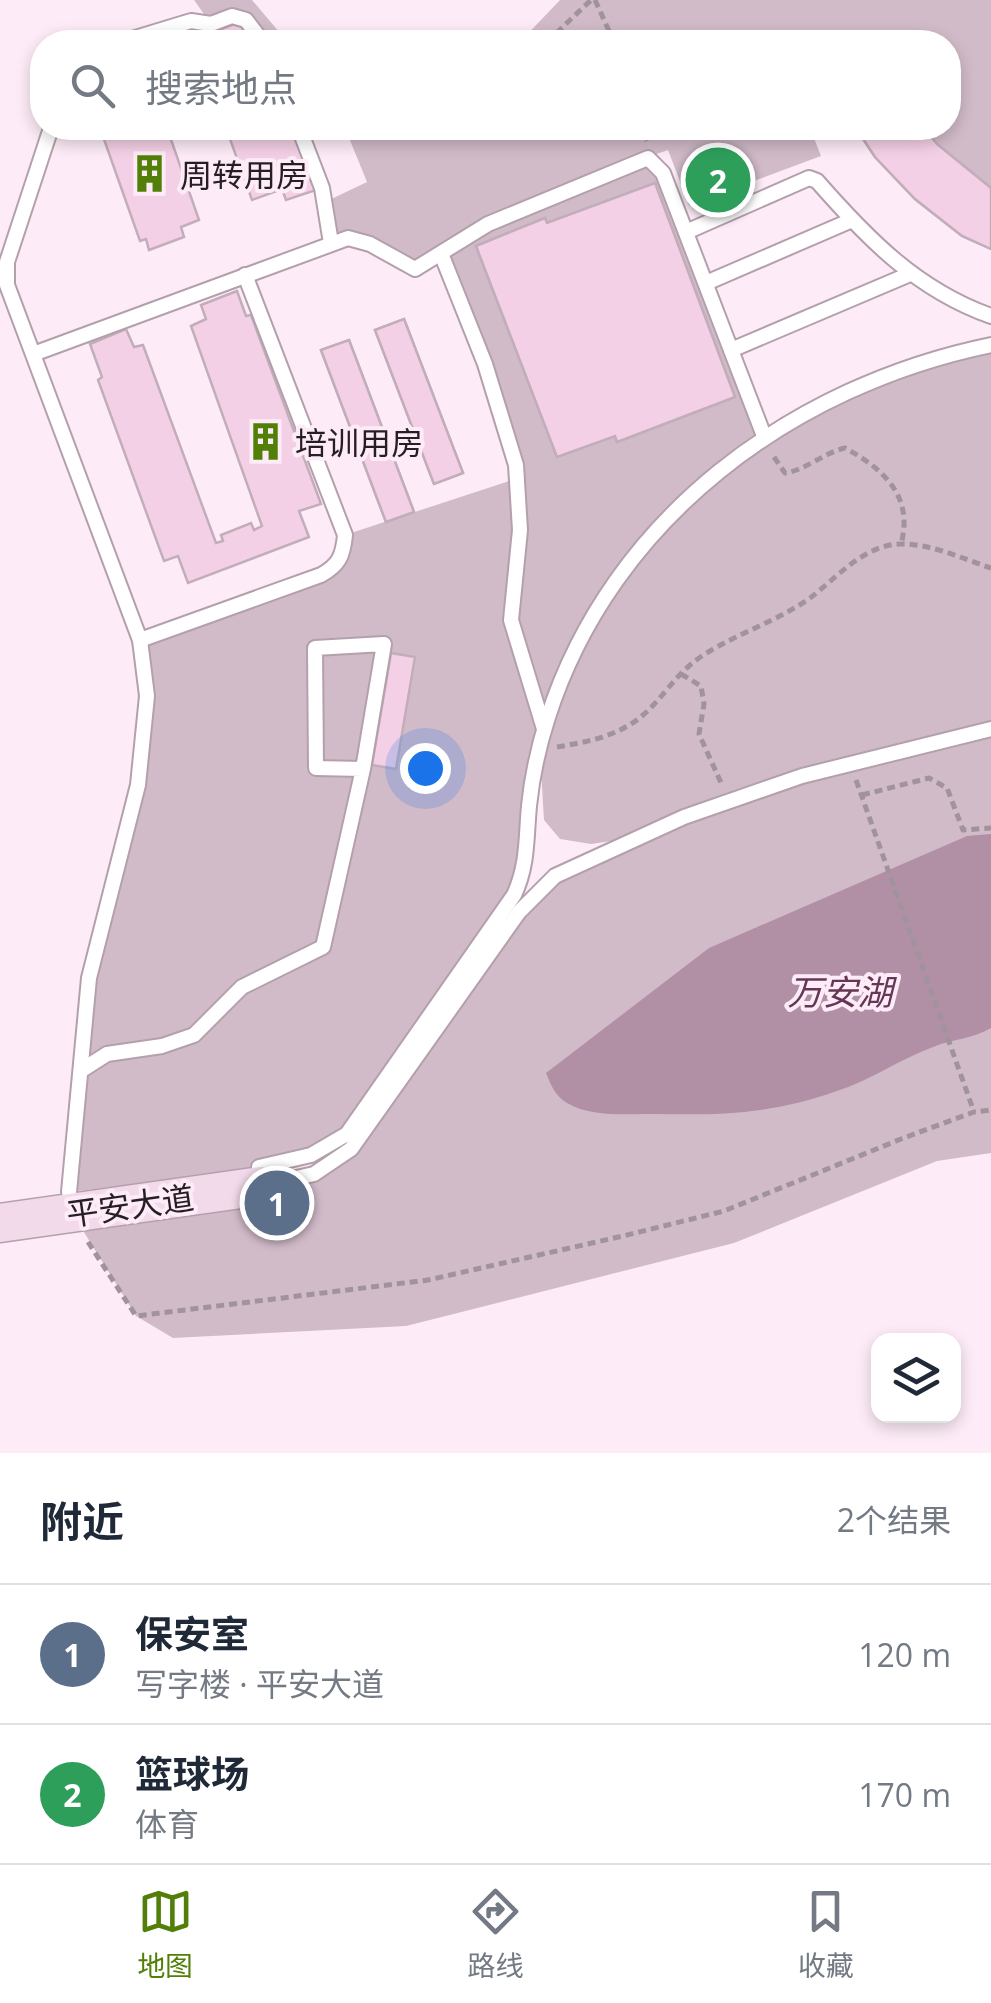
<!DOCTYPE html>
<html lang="zh">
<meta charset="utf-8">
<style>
:root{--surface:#fff;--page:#f6f6f7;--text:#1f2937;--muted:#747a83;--line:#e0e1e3;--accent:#517f08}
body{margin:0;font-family:"Open Sans","Noto Sans SC",sans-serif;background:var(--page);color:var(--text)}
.controls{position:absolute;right:30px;bottom:30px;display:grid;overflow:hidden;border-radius:20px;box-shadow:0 5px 15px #0003}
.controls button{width:90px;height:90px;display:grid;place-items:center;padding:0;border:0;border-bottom:2px solid var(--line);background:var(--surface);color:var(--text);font:50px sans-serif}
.you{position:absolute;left:425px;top:768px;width:35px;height:35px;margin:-25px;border:8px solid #fff;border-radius:50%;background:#1a73e8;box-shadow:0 0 0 15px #1a73e833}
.badge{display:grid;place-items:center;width:65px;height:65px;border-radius:50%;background:var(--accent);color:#fff;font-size:32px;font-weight:700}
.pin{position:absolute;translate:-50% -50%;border:5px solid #fff;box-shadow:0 2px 10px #0006}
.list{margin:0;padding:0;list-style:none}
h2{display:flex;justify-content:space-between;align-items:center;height:130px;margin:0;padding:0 40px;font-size:42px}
h2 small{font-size:32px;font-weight:400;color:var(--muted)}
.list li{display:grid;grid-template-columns:65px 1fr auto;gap:30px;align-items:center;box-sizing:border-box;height:140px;padding:0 40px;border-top:2px solid var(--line)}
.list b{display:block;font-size:38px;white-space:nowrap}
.list p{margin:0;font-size:32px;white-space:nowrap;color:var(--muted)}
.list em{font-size:32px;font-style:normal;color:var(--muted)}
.icon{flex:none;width:55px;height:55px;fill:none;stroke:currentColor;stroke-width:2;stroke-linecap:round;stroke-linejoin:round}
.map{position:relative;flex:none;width:991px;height:1453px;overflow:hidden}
.search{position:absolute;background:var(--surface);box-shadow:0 5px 15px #0003;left:30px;right:30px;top:30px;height:110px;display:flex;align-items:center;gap:25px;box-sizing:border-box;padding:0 35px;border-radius:40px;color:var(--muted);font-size:38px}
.sheet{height:410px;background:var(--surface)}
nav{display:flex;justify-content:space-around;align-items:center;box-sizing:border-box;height:140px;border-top:2px solid var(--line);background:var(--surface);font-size:28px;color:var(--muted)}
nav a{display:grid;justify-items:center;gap:5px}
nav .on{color:var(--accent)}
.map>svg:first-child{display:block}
.green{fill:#d2bbc9}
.water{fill:#b190a5}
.building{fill:#f4d0e6;stroke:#c2aeba;stroke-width:2.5;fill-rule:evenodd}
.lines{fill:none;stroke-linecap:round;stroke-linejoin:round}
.lane-casing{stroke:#b4a0ac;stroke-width:18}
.secondary-casing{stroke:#b4a0ac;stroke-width:41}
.path{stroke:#a0939c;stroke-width:5;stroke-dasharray:8 5;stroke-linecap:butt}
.lane{stroke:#fff;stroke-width:14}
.secondary{stroke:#f2daea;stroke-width:38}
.labels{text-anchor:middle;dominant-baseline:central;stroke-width:8;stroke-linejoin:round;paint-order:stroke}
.poi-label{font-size:32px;fill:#261e23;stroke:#fdecf7;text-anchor:start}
.street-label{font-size:32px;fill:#261e23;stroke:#fdecf7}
.water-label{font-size:35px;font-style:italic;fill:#653756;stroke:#fdecf7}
</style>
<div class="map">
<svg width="991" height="1453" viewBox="0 0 991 1453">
<rect width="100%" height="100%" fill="#fdecf7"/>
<g class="green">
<polygon points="194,0 252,0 280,33 294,42 263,42 246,20 211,24"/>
<polygon points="560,0 991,0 991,188 937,144 924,128 948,128 948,42 520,42"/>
<path d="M 345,128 L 677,128 L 670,134 L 687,128 L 810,128 L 821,156 L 689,205 L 668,150 L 648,157 L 655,163 L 764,435 L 844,394 L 991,345 L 991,1153 L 937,1161 L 734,1243 L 406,1326 L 173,1338 L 136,1316 L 72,1213 L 331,1166 L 519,912 L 555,876 L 633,838 L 591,844 L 560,839 L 544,820 L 540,754 L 524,873 L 347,1134 C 271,1180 157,1180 69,1192 L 83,1017 L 124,844 L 147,696 L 140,640 L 337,566 L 345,535 L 518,478 L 442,256 L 415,269 L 370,244 L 331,243 L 325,202 L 367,182 Z"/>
</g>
<path class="water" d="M 991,834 L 991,1028 C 972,1039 953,1039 933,1047 C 900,1059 871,1080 837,1091 C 768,1115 721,1115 649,1114 C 624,1114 590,1117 567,1103 C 555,1096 551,1085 546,1073 L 709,948 L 967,836 Z"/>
<g class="building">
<polygon points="240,22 247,42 186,42"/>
<polygon points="100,128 167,128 199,220 181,227 184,237 149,250 146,239 140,241"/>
<polygon points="226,128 292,128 316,190 286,200 282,189 252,200"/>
<polygon points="856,128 924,128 937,144 991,188 991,249 962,236 915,199 875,157"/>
<polygon points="856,128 924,128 937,144 991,188 991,249 962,236 915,199 875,157"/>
<path d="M 655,183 L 735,397 L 617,442 L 615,436 L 557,457 L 476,246 L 545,218 L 547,223 ZM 630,241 L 677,368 L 612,394 L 560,265 Z"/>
<polygon points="655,183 735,397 617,442 615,436 557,457 476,246 545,218 547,223"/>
<polygon points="237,291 246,316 251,315 321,504 299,511 309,537 188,583 178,556 164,561 98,380 102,377 90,344 126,329 134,347 143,345 216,543 223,541 221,535 251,523 254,530 262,526 191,326 206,319 201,305"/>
<polygon points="404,319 463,473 434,484 375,330"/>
<polygon points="404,319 463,473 434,484 375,330"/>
<polygon points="349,340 414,512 386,522 321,350"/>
<polygon points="349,340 414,512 386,522 321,350"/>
<polygon points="391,653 415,657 396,769 372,765"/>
<polygon points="291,1184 295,1218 262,1222 258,1189"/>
</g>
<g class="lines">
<defs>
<g id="lane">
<polyline points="122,42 191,21 211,24 232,16 246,20 263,42"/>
<polyline points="51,128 7,262 7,285 140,640 147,696 138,785 89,978 69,1192"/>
<polyline points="299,128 322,188 331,243"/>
<path d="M 686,232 L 809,178 L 817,181 C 867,238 917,290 991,316"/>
<polyline points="442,256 485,364 516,465 520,530 511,620 544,729"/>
<polyline points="706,283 852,220"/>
<polyline points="731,350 910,274"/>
<polyline points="36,353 348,238 370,244 415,269 488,224 648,158 663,173 764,436"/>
<path d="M 140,640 L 321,575 C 339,565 343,556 345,535 L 245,275"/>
<polyline points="82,1070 107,1054 162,1046 194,1035 242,987 323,947 363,769 384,644 315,648 316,768 363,769"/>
<path d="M 259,1167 L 311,1155 L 347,1134 L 514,895 C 528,865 526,838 529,806 C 532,776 539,745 548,717 C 612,518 792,386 991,345"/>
<polyline points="261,1186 314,1174 351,1149 519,912 555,876 684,817 802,776 991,729"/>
</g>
<polyline id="secondary" points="0,1223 261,1186"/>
</defs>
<use href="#lane" class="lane-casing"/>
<use href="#secondary" class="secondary-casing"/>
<g class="path">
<polyline points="595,0 614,42"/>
<polyline points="547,42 591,0"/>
<polyline points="642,128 647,141"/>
<path d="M 774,457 L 785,473 C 806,470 823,453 845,448 C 884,469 914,497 901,544"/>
<polyline points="681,674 701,686 704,704 699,734 722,785"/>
<path d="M 557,747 C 587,742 619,736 643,715 C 664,697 677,672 702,656 C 737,633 776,622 810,598 C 838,577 864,544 902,544 C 932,544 963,559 991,568"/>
<polyline points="856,780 974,1112"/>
<polyline points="862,795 929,778 947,788 963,830 991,828"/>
<polyline points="88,1242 136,1316 428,1280 623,1236 724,1211 901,1139 974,1112 991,1110"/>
</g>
<use href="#lane" class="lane"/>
<use href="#secondary" class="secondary"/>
</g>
<defs>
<symbol id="building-bare" viewBox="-9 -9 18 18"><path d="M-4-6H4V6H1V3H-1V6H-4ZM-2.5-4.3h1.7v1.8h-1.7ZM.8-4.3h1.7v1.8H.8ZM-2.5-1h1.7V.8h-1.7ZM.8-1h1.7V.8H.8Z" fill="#517f08" stroke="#fdecf7" stroke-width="2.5" paint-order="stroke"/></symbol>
</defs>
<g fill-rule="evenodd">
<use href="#building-bare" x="122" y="146" width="55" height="55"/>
<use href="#building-bare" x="238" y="414" width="55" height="55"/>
</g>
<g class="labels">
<g class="poi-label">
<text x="180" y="174">周转用房</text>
<text x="295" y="442">培训用房</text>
</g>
<g class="street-label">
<text transform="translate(130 1205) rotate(-8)">平安大道</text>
</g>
<g class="water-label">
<text x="840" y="991">万安湖</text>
</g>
</g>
</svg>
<div class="controls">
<button><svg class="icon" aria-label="layers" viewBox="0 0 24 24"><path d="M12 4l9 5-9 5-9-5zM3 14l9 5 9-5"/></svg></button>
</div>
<div class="you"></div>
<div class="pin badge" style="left:277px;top:1203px;background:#5c6f8a">1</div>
<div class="pin badge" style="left:718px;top:180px;background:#2e9e5b">2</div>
<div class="search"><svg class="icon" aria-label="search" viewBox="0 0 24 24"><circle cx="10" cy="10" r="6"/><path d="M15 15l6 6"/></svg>搜索地点</div>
</div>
<section class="sheet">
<h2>附近<small>2个结果</small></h2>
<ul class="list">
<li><span class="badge" style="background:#5c6f8a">1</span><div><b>保安室</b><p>写字楼 · 平安大道</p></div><em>120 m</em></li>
<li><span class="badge" style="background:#2e9e5b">2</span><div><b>篮球场</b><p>体育</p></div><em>170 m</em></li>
</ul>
</section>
<nav>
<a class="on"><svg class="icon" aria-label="map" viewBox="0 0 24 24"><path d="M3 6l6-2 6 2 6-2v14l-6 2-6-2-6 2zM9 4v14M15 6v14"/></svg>地图</a>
<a><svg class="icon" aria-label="directions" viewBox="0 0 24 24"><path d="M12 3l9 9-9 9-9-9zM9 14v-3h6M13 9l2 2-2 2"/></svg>路线</a>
<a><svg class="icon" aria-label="saved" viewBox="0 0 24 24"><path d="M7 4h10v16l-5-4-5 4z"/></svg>收藏</a>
</nav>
